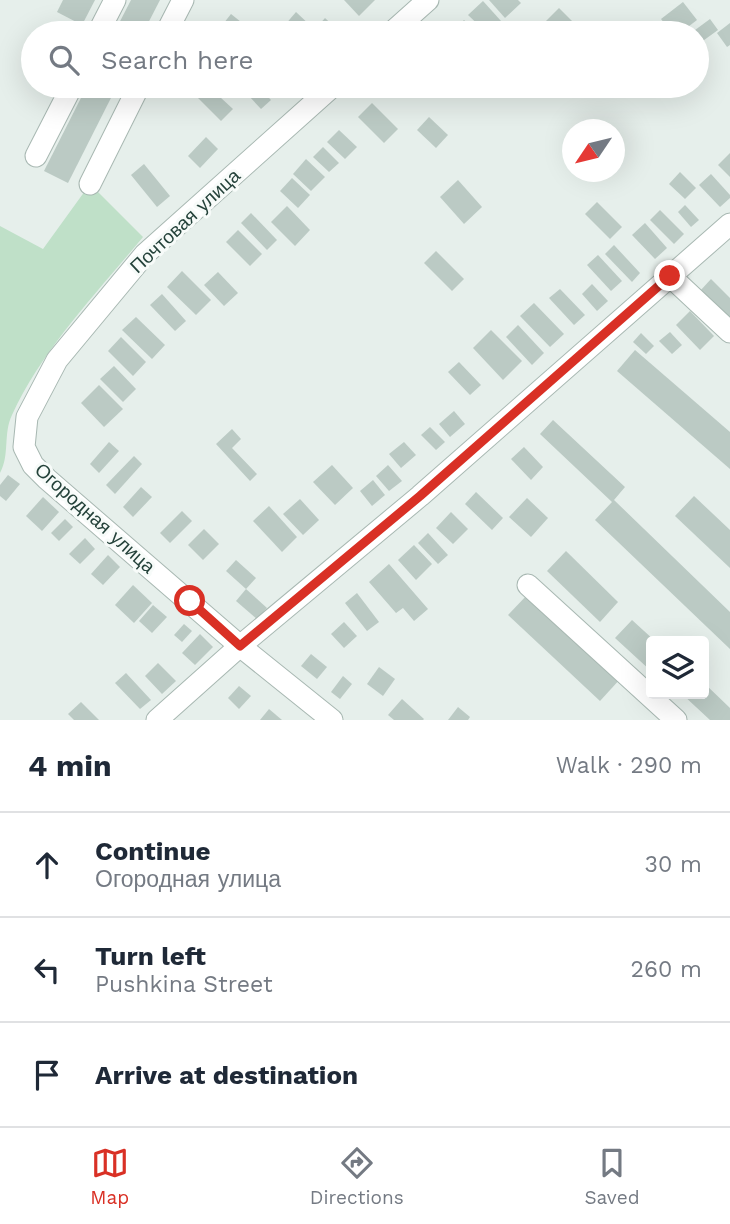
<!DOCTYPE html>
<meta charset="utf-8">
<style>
:root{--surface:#fff;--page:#f2f2f3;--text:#1f2937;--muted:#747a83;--line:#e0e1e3;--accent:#d93025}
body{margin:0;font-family:"Work Sans",sans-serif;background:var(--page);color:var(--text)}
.controls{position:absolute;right:21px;bottom:21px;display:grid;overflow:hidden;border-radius:7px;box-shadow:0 7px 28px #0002}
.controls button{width:63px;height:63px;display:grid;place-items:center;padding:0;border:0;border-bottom:2px solid var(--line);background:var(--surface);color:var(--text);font:35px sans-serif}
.compass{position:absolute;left:562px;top:119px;width:63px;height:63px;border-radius:50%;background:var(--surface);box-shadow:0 7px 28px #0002;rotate:235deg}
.stop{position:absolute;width:21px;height:21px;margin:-16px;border:5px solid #d93025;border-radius:50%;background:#fff}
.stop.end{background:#d93025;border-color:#fff;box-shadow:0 2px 7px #0008}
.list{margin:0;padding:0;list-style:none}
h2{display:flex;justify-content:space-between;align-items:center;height:91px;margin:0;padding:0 28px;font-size:30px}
h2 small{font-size:23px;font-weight:400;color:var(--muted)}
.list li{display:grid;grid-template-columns:46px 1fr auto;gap:21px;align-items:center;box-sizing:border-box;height:105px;padding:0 28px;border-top:2px solid var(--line)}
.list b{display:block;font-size:26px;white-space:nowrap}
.list p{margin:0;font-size:23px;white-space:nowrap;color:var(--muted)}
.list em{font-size:23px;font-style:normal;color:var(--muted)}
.icon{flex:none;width:38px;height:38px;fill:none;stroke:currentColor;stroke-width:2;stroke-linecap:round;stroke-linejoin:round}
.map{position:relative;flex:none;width:730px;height:720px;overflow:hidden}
.search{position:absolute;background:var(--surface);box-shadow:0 7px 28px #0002;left:21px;right:21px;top:21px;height:77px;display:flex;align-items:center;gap:18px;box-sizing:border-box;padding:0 24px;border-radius:38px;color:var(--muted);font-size:26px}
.sheet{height:406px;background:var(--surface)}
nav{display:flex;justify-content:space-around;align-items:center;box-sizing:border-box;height:98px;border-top:2px solid var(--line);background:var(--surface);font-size:19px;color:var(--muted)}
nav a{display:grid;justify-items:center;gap:4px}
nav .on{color:var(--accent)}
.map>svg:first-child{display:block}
.green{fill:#bfe0c8}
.building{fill:#bbcac4}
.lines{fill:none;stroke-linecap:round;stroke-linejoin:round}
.minor-casing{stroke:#a8b8b2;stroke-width:23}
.minor{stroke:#fff;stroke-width:21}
.route{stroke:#d93025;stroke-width:9}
.labels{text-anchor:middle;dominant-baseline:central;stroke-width:6;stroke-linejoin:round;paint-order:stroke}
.street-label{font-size:19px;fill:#24423a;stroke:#f7fbf9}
</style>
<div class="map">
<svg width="730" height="720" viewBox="0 0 730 720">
<rect width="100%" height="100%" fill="#e6efeb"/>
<path class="green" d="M 90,184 L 143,237 C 96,294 43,348 12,415 C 3,433 10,455 0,473 L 0,226 L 43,249 Z"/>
<g class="building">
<polygon points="63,0 95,0 82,25 57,12"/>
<polygon points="131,0 160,0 143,33 114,33"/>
<polygon points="344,0 375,0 359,16"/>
<polygon points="489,0 518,0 521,3 505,18"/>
<polygon points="483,1 501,21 487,33 468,15"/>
<polygon points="683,2 697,20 680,33 672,33 661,19"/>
<polygon points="559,8 580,29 576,33 554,33 544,23"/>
<polygon points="296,12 314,29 309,33 278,33"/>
<polygon points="231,14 251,30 249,33 216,33"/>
<polygon points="325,18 341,33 323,33 317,27"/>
<polygon points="710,19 718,30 700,43 697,33 691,33"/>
<polygon points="464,20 478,33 455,33 453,31"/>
<polygon points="730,23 730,45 727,47 717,33"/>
<polygon points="87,86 117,86 68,183 44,171"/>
<polygon points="202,86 208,86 233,109 221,121 194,94"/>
<polygon points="258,86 271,100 261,109 248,95"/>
<polygon points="372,103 398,129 384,143 358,117"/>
<polygon points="429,117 448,135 436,148 417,130"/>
<polygon points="339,130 357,147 345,159 327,142"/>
<polygon points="206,137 218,149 200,168 188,156"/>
<polygon points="323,147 339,163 329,172 313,157"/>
<polygon points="730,153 730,177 718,165"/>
<polygon points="306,159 325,177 311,191 293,174"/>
<polygon points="144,164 170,196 157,207 131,175"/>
<polygon points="680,172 696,188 685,199 669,184"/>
<polygon points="711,174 730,195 730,198 720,207 699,185"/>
<polygon points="292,178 310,195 298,208 280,191"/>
<polygon points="458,180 482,207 464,224 440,197"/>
<polygon points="597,202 622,227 610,239 585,214"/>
<polygon points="685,205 699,220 691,227 678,212"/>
<polygon points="287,206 310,230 295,246 271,222"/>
<polygon points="660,210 684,234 674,244 650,220"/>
<polygon points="251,213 277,240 267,250 241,223"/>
<polygon points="645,223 667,248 655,259 632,235"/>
<polygon points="238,230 262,254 250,266 226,242"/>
<polygon points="614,245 640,273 632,282 605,254"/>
<polygon points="436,251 464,279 452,291 424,263"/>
<polygon points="598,255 622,281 611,291 587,265"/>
<polygon points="182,271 211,300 196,315 167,287"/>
<polygon points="218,272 238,293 224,306 204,285"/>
<polygon points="711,279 730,298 730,319 700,291"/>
<polygon points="592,284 608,301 597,311 582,294"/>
<polygon points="560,289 585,315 574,325 549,298"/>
<polygon points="162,294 186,321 175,331 150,305"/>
<polygon points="534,303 564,334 550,347 520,316"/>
<polygon points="690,311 714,336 700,350 676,325"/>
<polygon points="136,317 165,345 152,359 122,330"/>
<polygon points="518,325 544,353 532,365 506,337"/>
<polygon points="491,330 522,361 503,380 473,348"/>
<polygon points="670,332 682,345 672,354 659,341"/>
<polygon points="641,333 654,346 646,354 633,342"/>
<polygon points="121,337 146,362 133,376 108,351"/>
<polygon points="635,350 730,432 730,469 617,371"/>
<polygon points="459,362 481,385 470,395 448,372"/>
<polygon points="114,366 136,389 123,402 100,379"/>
<polygon points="99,385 123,409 104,427 81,403"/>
<polygon points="454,411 465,424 450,437 439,424"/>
<polygon points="553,420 625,487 614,500 730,612 730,649 595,520 612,502 540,434"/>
<polygon points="430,427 445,442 436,450 421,435"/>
<polygon points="232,429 241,439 232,448 257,474 250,481 216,444"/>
<polygon points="109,442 119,451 99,473 90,464"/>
<polygon points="404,442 416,455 401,468 389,454"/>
<polygon points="524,447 543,467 531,480 511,459"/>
<polygon points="134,456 142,464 115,494 106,485"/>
<polygon points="332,465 353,488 335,505 313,482"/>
<polygon points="388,465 402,481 389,491 376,476"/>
<polygon points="8,475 20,484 6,501 0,496 0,485"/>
<polygon points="373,480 385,495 372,506 360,491"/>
<polygon points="141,487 152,497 133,517 123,507"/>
<polygon points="476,492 503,518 492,530 465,504"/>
<polygon points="694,496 730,530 730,568 675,516"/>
<polygon points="43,497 59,512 42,531 26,516"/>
<polygon points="527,498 548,518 531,537 509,517"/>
<polygon points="300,499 319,520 303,535 283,514"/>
<polygon points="269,506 297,537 282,552 253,521"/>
<polygon points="182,511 192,521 170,543 160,533"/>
<polygon points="451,512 468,529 453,544 436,528"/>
<polygon points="65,519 73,527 59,541 51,533"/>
<polygon points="204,529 219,544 203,560 188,545"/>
<polygon points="428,533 448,555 438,564 418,543"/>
<polygon points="85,538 95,549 80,564 69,554"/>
<polygon points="414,545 432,564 416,580 398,560"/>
<polygon points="566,551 618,602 600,622 547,571"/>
<polygon points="108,555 120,567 103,585 91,574"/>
<polygon points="236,560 256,578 246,589 226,571"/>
<polygon points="389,564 428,609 414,621 403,608 396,613 369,582"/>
<polygon points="133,585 152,603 134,623 115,605"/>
<polygon points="246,589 267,608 257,619 236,601"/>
<polygon points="357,593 379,622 367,631 345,603"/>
<polygon points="529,593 621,678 600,701 508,615"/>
<polygon points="153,605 167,617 152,633 139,621"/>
<polygon points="632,620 655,641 651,641 651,671 615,638"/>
<polygon points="344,622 357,636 344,648 331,634"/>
<polygon points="184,624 192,631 182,642 174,635"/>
<polygon points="200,634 213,647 195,665 182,653"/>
<polygon points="311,654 327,667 317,679 301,666"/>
<polygon points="158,663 176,681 162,694 145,676"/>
<polygon points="379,667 395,679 383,696 367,684"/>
<polygon points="126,673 151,700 140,709 115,683"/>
<polygon points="343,676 352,684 340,699 331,692"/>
<polygon points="704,683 730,708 730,720 710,720 682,694 704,694"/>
<polygon points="239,686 251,696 239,709 228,698"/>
<polygon points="402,699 424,719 423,720 394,720 388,715"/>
<polygon points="81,702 99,720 74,720 68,714"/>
<polygon points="458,707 470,717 468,720 448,720"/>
<polygon points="269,709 282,720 260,720"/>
</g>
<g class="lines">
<defs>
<g id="minor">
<polyline points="98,33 115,0"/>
<polyline points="166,33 183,0"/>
<polyline points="391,33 428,0"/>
<polyline points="36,156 72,86"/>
<polyline points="90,184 139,86"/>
<polyline points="670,276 730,332"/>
<polyline points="528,585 676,720"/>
<polyline points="157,720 240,646 420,496 730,224"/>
<polyline points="332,720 240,646 47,479 33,465 24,447 27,417 57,360 145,254 333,86"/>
</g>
</defs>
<use href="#minor" class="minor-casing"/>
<use href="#minor" class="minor"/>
</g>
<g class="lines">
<polyline class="route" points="190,601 240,646 420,496 670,276"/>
</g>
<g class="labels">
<g class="street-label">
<text transform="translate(185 221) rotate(-43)">Почтовая улица</text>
<text transform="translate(95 518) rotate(42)">Огородная улица</text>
</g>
</g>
</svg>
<div class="controls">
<button><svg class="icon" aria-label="layers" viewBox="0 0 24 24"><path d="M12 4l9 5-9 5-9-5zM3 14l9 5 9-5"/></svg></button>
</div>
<svg class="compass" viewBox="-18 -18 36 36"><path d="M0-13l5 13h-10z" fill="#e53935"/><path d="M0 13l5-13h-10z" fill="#747a83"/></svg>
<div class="stop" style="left:190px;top:601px"></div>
<div class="stop end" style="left:670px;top:276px"></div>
<div class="search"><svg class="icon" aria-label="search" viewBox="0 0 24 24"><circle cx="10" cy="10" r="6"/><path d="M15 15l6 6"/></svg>Search here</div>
</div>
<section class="sheet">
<h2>4 min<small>Walk · 290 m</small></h2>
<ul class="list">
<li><svg class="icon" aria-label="ahead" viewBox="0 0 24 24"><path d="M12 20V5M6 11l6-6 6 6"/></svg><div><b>Continue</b><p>Огородная улица</p></div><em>30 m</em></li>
<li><svg class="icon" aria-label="left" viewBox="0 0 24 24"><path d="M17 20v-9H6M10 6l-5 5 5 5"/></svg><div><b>Turn left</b><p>Pushkina Street</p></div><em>260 m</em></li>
<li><svg class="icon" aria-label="arrive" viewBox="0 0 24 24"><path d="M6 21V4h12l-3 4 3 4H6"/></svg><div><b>Arrive at destination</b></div></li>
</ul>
</section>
<nav>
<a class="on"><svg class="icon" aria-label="map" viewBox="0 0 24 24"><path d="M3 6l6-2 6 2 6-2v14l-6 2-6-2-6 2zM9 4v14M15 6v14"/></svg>Map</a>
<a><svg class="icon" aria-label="directions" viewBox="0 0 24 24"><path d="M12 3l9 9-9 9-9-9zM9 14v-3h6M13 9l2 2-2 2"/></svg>Directions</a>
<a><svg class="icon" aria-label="saved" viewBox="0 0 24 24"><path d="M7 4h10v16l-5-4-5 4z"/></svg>Saved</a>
</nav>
